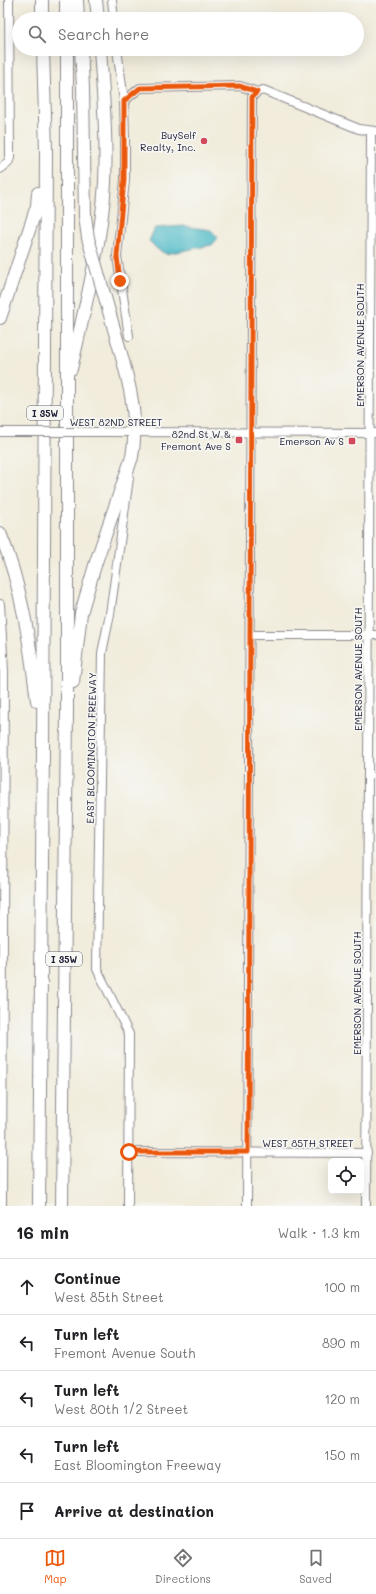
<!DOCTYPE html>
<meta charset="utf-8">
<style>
:root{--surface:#fff;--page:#f6f6f6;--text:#202124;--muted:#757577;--line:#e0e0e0;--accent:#ea580c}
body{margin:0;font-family:Mali,sans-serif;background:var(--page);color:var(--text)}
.controls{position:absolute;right:12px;bottom:12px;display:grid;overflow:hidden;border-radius:6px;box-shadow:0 4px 16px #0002}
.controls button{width:36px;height:36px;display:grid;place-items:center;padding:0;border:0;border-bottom:1px solid var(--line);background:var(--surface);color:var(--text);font:20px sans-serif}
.stop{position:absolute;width:12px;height:12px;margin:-9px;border:3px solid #ea580c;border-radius:50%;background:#fff}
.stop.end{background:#ea580c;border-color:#fff;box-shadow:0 1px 4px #0008}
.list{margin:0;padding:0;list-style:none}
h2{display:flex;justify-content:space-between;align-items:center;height:52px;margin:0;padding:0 16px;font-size:17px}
h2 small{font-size:13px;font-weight:400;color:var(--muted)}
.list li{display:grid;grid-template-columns:26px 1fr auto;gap:12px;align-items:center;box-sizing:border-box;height:56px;padding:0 16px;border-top:1px solid var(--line)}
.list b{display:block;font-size:15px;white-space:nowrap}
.list p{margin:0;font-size:13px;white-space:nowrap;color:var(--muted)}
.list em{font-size:13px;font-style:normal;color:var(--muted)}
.icon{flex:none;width:22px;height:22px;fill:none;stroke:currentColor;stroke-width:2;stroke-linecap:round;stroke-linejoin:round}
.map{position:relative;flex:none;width:376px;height:1206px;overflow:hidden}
.search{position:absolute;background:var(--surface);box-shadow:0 4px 16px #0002;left:12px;right:12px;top:12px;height:44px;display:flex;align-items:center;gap:10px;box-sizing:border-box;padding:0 14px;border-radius:22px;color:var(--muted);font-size:15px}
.sheet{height:332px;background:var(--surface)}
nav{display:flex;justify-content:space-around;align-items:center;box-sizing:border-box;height:56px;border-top:1px solid var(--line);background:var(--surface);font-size:11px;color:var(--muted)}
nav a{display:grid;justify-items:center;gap:2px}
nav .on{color:var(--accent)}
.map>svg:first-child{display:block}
.water{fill:#4cb9c6;stroke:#376e80}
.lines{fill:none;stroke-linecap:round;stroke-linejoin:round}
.minor-casing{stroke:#8a878b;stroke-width:10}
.highway-casing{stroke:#8a878b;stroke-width:14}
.minor{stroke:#fff;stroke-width:8}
.highway{stroke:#fff;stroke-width:12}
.minor-bridge-casing{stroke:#8a878b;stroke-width:10;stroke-linecap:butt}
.highway-bridge-casing{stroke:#8a878b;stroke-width:14;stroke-linecap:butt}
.minor-bridge{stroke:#fff;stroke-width:8}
.highway-bridge{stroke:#fff;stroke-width:12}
.route{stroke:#ea580c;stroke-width:5}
.poi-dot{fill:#d1495b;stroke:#f6f6f2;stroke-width:1.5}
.labels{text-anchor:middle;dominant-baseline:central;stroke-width:3.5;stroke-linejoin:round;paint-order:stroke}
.shield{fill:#f6f6f2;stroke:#626272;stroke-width:1}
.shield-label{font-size:9px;font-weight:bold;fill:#22223b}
.poi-label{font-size:10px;fill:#22223b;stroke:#f6f6f2;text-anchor:end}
.street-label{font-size:10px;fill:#22223b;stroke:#f6f6f2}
</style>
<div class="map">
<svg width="376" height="1206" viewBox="0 0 376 1206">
<rect width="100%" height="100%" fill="#f6f6f2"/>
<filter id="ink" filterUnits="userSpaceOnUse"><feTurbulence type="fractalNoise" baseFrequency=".025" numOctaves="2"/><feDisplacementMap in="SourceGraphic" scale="8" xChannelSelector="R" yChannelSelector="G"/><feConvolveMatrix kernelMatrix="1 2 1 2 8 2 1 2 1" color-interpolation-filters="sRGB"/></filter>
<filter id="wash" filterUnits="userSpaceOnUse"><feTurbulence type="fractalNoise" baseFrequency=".012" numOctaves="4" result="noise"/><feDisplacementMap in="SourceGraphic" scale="16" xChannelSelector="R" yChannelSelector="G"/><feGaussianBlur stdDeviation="0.9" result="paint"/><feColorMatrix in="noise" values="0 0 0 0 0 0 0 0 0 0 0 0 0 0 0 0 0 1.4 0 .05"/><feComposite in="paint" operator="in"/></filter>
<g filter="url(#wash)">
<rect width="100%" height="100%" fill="#f1ecdb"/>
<polygon class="water" points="183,226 211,230 218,238 212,245 166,254 157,249 149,241 155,228"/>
</g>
<g filter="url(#ink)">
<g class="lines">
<defs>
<g id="minor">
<polyline points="112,0 114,19"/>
<polyline points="117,49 124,101 125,139 125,180 117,256 129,336"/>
<polyline points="124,101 140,88 240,86 257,92 263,90 359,129 375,131"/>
<polyline points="0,169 8,163 10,158 9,0"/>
<polyline points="0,432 23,432"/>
<polyline points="102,432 376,433"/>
<polyline points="0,604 4,671 2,1206"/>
<polyline points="250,635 376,635"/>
<polyline points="129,1152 367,1153"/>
<polyline points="128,1206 129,1034 97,969 102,653 110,614 129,478"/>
<polyline points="247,1206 252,97 257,92"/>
<polyline points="366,1206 371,131"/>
</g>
<g id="highway">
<polyline points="42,0 42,19"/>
<polyline points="66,0 66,19"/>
<polyline points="77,0 78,19"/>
<polyline points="96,0 98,19"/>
<polyline points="81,49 83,88"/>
<polyline points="0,318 37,206 38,193"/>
<path d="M 71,369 C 85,307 101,246 105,183 C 107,138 103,93 100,49"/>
<path d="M 0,533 C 22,586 30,644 37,701"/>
<path d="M 73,682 L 81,613 L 96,562 L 132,457 C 140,414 126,371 114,329"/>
<polyline points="39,1206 43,751 46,151 43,49"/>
<polyline points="62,1206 67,711 67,49"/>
</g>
</defs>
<use href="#minor" class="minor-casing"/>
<use href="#highway" class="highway-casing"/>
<use href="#minor" class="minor"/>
<use href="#highway" class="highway"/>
<defs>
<polyline id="minor-bridge" points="23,432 102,432"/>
<polyline id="highway-bridge" points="83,88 85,216 88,238 114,329"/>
</defs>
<use href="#minor-bridge" class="minor-bridge-casing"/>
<use href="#highway-bridge" class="highway-bridge-casing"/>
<use href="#minor-bridge" class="minor-bridge"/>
<use href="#highway-bridge" class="highway-bridge"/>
</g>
</g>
<g class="lines" filter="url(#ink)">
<polyline class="route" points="120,281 117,256 124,180 124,101 140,88 240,86 257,92 252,97 248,1152 129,1152"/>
</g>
<g class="poi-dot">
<circle cx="204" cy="141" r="4"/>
<rect x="235" y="436" width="8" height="8" rx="2"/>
<rect x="348" y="437" width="8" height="8" rx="2"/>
</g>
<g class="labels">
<g class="shield">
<rect x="27" y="406" width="36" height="14" rx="3"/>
<rect x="46" y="952" width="36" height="14" rx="3"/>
</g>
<g class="shield-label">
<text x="45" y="413">I 35W</text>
<text x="64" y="959">I 35W</text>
</g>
<g class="poi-label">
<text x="196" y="135">BuySelf<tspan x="196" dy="12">Realty, Inc.</tspan></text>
<text x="231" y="434">82nd St W &amp;<tspan x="231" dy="12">Fremont Ave S</tspan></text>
<text x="344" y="441">Emerson Av S</text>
</g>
<g class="street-label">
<text transform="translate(360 345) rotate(-90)">EMERSON AVENUE SOUTH</text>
<text x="116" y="422">WEST 82ND STREET</text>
<text transform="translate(358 669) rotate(-90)">EMERSON AVENUE SOUTH</text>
<text transform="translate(91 748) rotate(-89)">EAST BLOOMINGTON FREEWAY</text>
<text transform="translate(357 993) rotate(-90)">EMERSON AVENUE SOUTH</text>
<text x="308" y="1143">WEST 85TH STREET</text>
</g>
</g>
</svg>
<div class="controls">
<button><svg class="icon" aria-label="locate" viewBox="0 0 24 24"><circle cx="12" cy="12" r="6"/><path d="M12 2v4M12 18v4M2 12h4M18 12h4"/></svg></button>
</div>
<div class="stop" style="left:129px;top:1152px"></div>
<div class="stop end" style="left:120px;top:281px"></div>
<div class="search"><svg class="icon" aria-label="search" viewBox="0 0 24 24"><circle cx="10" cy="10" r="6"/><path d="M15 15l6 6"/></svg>Search here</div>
</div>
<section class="sheet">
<h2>16 min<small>Walk · 1.3 km</small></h2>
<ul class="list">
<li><svg class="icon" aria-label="ahead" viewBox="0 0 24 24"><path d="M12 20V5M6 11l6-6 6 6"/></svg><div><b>Continue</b><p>West 85th Street</p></div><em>100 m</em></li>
<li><svg class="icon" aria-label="left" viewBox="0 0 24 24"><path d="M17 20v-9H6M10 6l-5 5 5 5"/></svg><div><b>Turn left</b><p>Fremont Avenue South</p></div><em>890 m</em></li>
<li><svg class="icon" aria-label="left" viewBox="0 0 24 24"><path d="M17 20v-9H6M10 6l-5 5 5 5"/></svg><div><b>Turn left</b><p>West 80th 1/2 Street</p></div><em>120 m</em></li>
<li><svg class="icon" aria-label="left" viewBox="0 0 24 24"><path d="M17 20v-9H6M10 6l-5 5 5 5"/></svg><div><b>Turn left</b><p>East Bloomington Freeway</p></div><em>150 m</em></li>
<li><svg class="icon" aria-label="arrive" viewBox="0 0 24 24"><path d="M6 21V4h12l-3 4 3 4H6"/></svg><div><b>Arrive at destination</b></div></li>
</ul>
</section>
<nav>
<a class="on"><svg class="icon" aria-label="map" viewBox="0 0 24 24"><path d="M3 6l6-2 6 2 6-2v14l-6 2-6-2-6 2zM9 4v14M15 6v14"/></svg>Map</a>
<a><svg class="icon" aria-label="directions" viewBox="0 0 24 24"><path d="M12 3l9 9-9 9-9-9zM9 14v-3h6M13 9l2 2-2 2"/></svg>Directions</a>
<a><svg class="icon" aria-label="saved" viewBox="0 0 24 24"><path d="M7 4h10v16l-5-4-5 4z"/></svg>Saved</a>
</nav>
